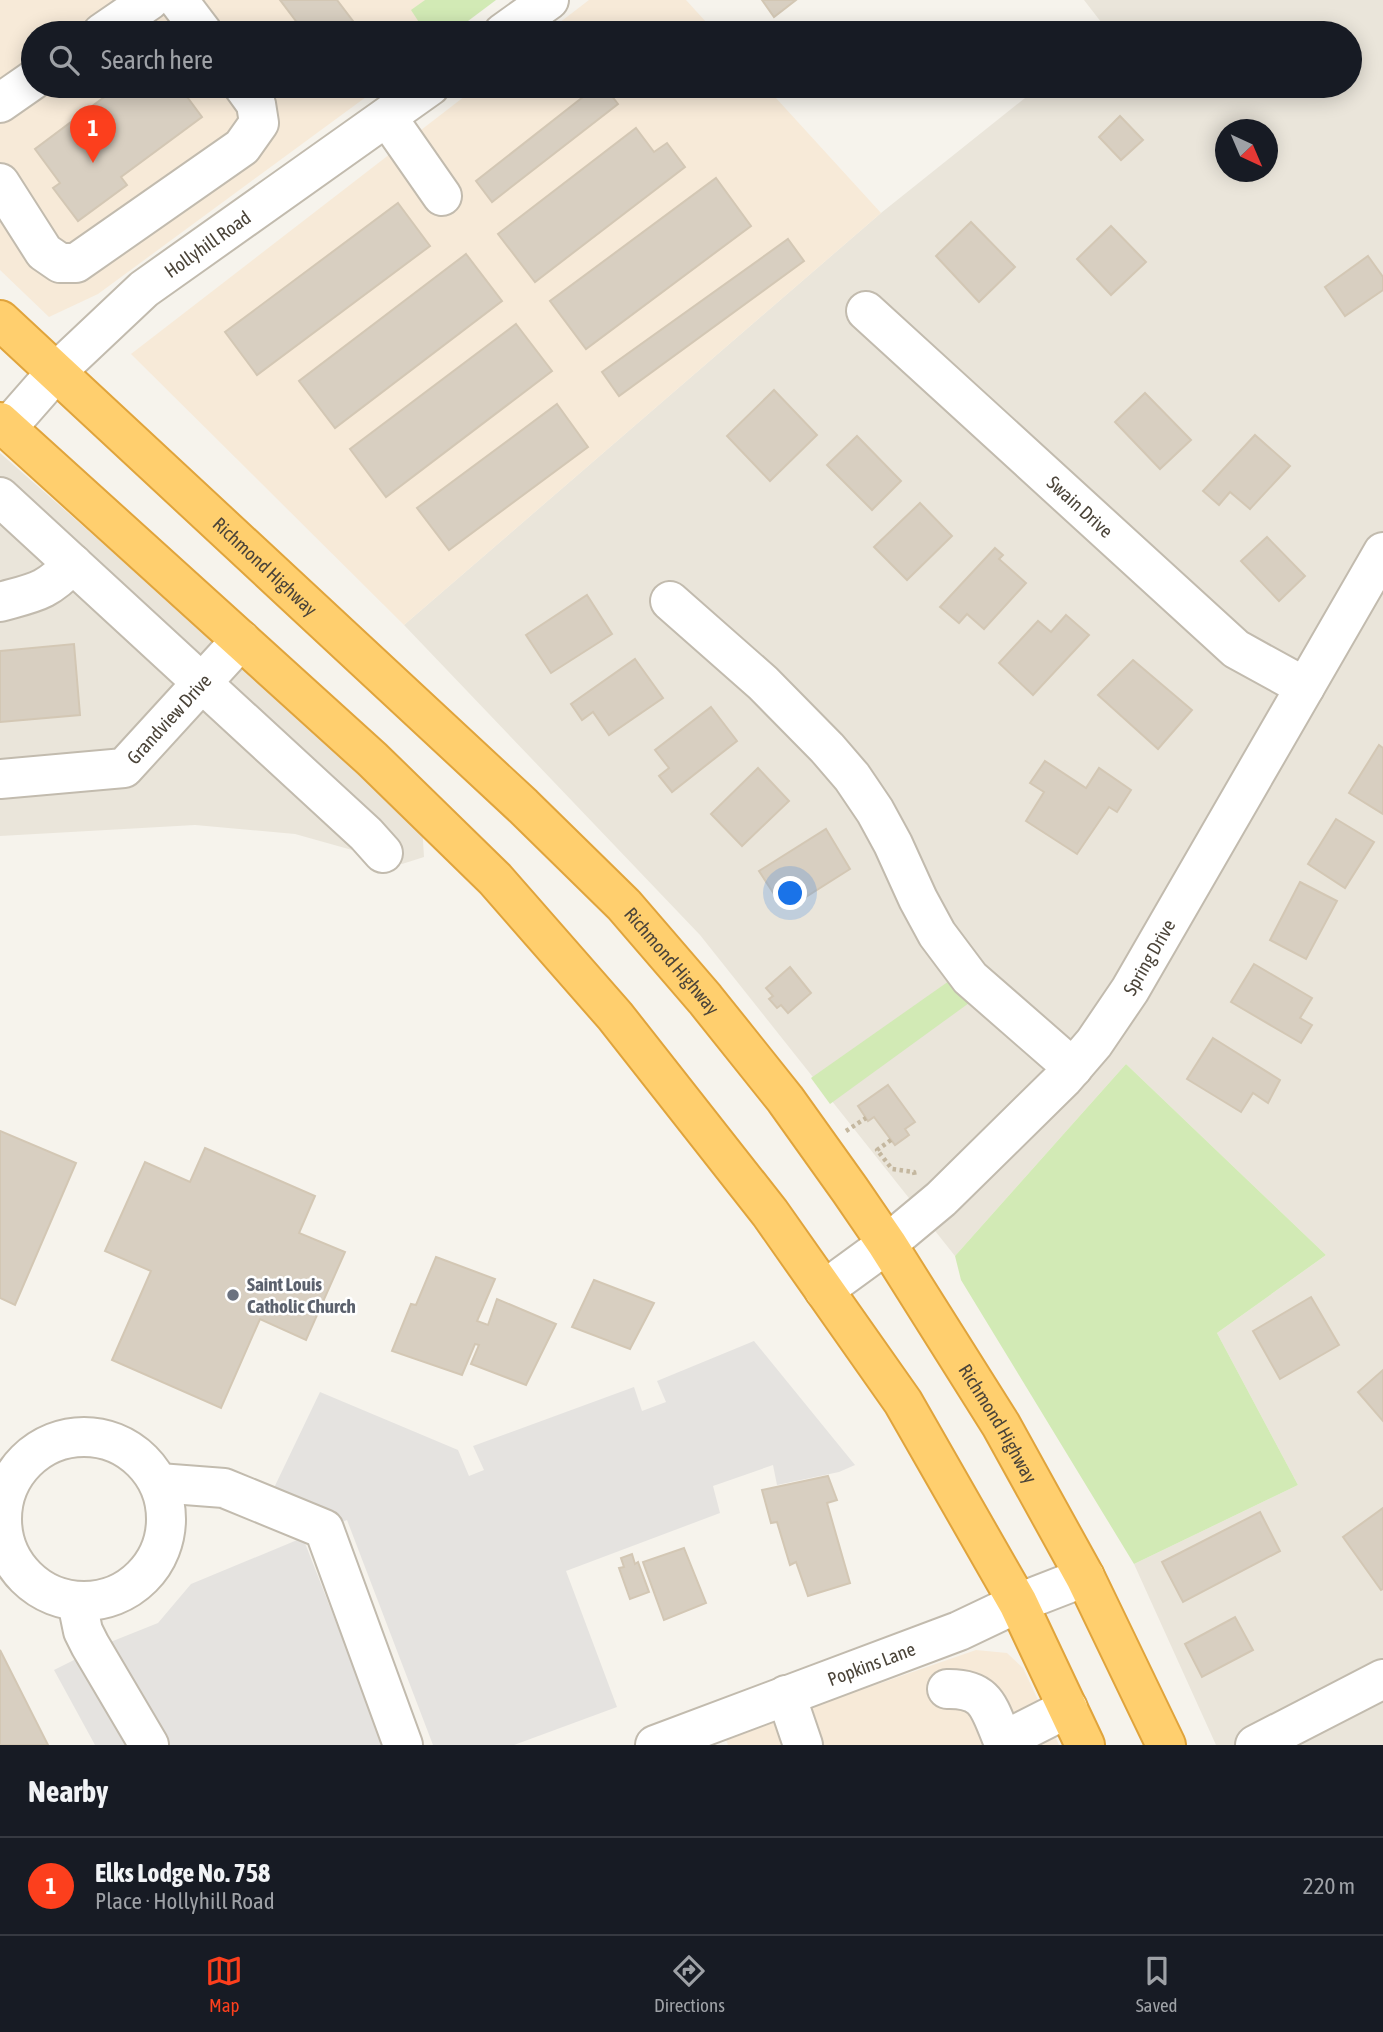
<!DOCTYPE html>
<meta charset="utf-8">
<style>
:root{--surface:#171b24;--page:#20242c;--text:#f1f3f6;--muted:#9ea1a6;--line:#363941;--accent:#fc3f1d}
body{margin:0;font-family:"Asap Condensed",sans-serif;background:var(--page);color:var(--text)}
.compass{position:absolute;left:1215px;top:119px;width:63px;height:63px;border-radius:50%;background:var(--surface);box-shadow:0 4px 18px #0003;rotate:136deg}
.you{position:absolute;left:791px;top:894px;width:24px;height:24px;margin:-18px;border:5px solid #fff;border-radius:50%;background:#1a73e8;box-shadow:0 0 0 10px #1a73e833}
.badge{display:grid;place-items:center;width:46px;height:46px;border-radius:50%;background:var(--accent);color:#fff;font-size:23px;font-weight:700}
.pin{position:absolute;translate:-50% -58px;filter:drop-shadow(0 2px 4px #0008)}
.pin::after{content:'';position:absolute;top:37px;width:24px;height:21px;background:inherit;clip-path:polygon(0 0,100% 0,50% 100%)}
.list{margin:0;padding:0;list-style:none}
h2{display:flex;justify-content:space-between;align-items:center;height:91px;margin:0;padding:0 28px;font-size:30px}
h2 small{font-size:23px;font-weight:400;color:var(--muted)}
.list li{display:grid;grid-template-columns:46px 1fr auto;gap:21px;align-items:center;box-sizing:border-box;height:98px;padding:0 28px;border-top:2px solid var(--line)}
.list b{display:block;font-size:26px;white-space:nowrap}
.list p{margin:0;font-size:23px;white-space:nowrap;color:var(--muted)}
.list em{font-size:23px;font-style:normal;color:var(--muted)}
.icon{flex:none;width:38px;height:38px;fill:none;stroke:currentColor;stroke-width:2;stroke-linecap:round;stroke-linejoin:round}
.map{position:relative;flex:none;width:1383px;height:1745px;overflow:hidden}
.search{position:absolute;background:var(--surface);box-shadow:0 4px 18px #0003;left:21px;right:21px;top:21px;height:77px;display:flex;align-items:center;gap:18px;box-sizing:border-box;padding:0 24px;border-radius:38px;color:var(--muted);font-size:26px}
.sheet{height:189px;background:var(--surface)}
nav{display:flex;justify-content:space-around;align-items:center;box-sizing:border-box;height:98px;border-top:2px solid var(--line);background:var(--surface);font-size:19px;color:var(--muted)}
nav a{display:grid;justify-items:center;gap:4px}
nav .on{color:var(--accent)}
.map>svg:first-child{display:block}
.residential{fill:#eae5da;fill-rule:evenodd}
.commercial{fill:#f7ead8}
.green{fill:#d2eab5}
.parking{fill:#e5e3e0}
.building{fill:#d8cfc1;stroke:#d3c7b4;stroke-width:2}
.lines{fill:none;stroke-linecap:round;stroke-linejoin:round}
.minor-casing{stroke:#c2bbae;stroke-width:42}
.highway-casing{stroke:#e0a43c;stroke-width:42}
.path{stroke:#c4b79f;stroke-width:4.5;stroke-dasharray:3.5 3.5;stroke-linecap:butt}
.minor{stroke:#fff;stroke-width:38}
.highway{stroke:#ffcf6e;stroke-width:38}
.worship-dot{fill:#6b7280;stroke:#fff;stroke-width:2.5}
.labels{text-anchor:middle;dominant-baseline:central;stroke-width:5;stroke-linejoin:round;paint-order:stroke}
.street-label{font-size:19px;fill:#4b4439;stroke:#fff}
.worship-label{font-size:19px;font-weight:bold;fill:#5b616d;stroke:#fff;text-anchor:start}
</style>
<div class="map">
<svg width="1383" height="1745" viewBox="0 0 1383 1745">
<rect width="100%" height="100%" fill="#f6f3ec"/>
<g class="residential">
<path d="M 1084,0 L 1383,0 L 1383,1745 L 1216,1745 L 1134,1564 L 1298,1485 L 1217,1333 L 1326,1255 L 1126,1064 L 955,1256 L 700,935 L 404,625 L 881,213 L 1040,86 L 1350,86 L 1350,33 L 1106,33 L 1108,31 ZM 1226,130 L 1268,130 L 1268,172 L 1226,172 Z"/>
<polygon points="0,453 422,824 424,857 402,864 295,834 195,825 0,836"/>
</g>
<g class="commercial">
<polygon points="0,0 425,0 412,10 426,33 33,33 33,86 381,86 98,294 49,317 0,270"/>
<polygon points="589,0 686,0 716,33 546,33"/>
<polygon points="478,86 765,86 881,213 404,625 131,354"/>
<polygon points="976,1650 1007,1653 1023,1668 1059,1745 728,1745 725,1737"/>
</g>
<g class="green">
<polygon points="425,0 496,0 452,33 426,33 411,10"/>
<polygon points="959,974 980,995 830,1104 811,1078"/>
<polygon points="1126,1064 1326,1255 1217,1333 1298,1485 1134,1564 961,1280 955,1256"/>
</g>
<polygon class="parking" points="754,1341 855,1465 839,1472 777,1485 773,1465 713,1486 720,1513 566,1571 617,1707 514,1745 433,1745 347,1520 303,1538 384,1745 95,1745 54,1670 108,1643 158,1623 191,1584 302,1538 260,1517 320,1392 458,1450 469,1476 484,1470 473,1446 634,1387 642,1411 666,1402 657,1381"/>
<g class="building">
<polygon points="280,0 337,0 356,25 345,33 305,33"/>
<polygon points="762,0 796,0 774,17"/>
<polygon points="119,86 179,86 202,117 121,177 127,185 78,221 53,188 60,183 35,149"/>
<polygon points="597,86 604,86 618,104 492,202 476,181"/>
<polygon points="1120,116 1143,140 1121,160 1099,137"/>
<polygon points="636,128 654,152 667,143 685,167 535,282 498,234"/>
<polygon points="716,178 751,226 586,349 550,301"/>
<polygon points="398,203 430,246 257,375 225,332"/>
<polygon points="971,222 1015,267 979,302 936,256"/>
<polygon points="1111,226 1146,262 1111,295 1077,259"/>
<polygon points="788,239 804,261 619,396 602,372"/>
<polygon points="466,254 502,301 335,428 299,381"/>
<polygon points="1368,256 1383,277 1383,290 1345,316 1325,287"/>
<polygon points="516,324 552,371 386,497 350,449"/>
<polygon points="774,390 817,435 770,481 727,436"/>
<polygon points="1145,393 1191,440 1160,469 1115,422"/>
<polygon points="557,404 588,447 449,550 417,508"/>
<polygon points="1255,435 1290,466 1250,509 1230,492 1219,505 1203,491"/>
<polygon points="857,436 901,481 872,510 827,465"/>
<polygon points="920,503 952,536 907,580 874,547"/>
<polygon points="1267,537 1305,576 1279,601 1241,561"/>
<polygon points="995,548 1003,555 999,559 1026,583 984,629 967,614 959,623 940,607"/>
<polygon points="587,595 612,634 551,673 526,635"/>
<polygon points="1066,615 1089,635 1033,695 999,663 1038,621 1051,632"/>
<polygon points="74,644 80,715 0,722 0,651"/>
<polygon points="635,659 663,698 609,735 593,712 582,720 571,704"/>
<polygon points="1133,660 1192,710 1158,749 1098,695"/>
<polygon points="711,707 737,741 672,792 659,776 669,768 655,750"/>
<polygon points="1379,745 1383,748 1383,814 1349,793"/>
<polygon points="1045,761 1086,788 1099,768 1131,790 1117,812 1109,807 1077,854 1026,821 1044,792 1030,783"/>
<polygon points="758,768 789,801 742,846 711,814"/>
<polygon points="1336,819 1374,842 1345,888 1308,864"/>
<polygon points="826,829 850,869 793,905 783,889 774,894 759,871"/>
<polygon points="1300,882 1337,901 1306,959 1270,940"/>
<polygon points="1254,964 1312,998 1300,1018 1312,1025 1301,1043 1231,1002"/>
<polygon points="790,967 811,993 788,1013 781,1005 777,1008 769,999 773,996 766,988"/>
<polygon points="1213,1038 1280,1080 1268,1103 1253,1093 1241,1112 1187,1079"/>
<polygon points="888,1085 915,1122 905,1129 909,1135 895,1145 874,1117 868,1121 858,1106"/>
<polygon points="0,1131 76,1163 15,1305 0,1298"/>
<polygon points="205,1148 315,1196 299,1233 345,1252 306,1340 260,1319 221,1408 112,1360 151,1271 105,1251 145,1162 190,1182"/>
<polygon points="436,1257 495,1279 477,1321 488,1325 497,1299 556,1324 526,1385 471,1364 479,1345 475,1344 462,1375 392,1351 411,1304 416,1305"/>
<polygon points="594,1280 654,1303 630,1349 572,1327"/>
<polygon points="1311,1297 1339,1345 1280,1379 1253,1331"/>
<polygon points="1383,1370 1383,1421 1358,1392"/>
<polygon points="828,1476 837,1500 827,1503 850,1583 808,1596 796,1562 790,1565 777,1522 771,1523 762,1490"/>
<polygon points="1383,1508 1383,1589 1381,1590 1343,1537"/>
<polygon points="1260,1512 1280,1551 1183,1602 1162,1562"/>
<polygon points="684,1548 706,1603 664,1620 643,1562"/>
<polygon points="632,1554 635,1564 638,1562 649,1592 630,1599 619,1568 624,1567 621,1558"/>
<polygon points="1235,1617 1253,1650 1202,1677 1185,1644"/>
<polygon points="0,1650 48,1745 0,1745"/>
</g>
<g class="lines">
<defs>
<g id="minor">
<polyline points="178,0 203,33"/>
<polyline points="102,33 150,0"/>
<polyline points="503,33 549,0"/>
<polyline points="0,103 33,80"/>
<polyline points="387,117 442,196"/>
<polyline points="0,183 44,252 60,263 76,263 242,147 259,123 256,104 243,86"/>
<path id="s1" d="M 866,311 L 1236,649 L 1305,687"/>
<path id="s2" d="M 7,428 L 57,371 L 144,289 L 430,86"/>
<polyline points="0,497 366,834 383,853"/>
<polyline points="670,601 763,683 827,748 852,777 875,811 893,844 918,899 937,934 970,978 1073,1068"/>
<path d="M 0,602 C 36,592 46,592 73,564"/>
<path id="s3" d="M 0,779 L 124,768 L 241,640"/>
<path id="s4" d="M 824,1290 L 887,1244 L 941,1199 L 1063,1079 L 1094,1043 L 1130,990 L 1383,552"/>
<circle cx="84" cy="1519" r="82"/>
<polyline points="159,1483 224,1488 324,1529 403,1745"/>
<polyline points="77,1602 83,1631 90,1645 149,1745"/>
<path d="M 947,1689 C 988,1688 989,1709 1003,1741 L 1068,1708"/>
<polyline points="786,1695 803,1745"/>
<path id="s5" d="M 655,1745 L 959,1631 L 1018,1603 L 1085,1577"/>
<polyline points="1255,1745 1383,1679"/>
</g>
<g id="highway">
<path id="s6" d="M 0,320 L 523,806 L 624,905 L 705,999 L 785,1099 L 850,1190 L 887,1244 L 1001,1425 L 1085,1577 L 1166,1745"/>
<polyline points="0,422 372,759 495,879 615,1016 770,1213 903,1402 1018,1603 1085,1745"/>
</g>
</defs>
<use href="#minor" class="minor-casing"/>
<use href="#highway" class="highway-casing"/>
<g class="path">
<polyline points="846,1131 866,1118"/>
<polyline points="891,1140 877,1150 892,1169 914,1172 915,1177"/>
</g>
<use href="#minor" class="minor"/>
<use href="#highway" class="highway"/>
</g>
<circle class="worship-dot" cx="233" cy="1295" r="7"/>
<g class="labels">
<g class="street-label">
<text stroke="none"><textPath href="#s2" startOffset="273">Hollyhill Road</textPath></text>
<text stroke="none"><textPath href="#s1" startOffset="290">Swain Drive</textPath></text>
<text stroke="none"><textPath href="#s6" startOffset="362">Richmond Highway</textPath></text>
<text stroke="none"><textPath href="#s3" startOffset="191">Grandview Drive</textPath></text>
<text stroke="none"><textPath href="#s4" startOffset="469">Spring Drive</textPath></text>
<text stroke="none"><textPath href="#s6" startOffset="929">Richmond Highway</textPath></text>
<text stroke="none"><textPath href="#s6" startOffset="1496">Richmond Highway</textPath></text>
<text stroke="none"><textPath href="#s5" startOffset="231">Popkins Lane</textPath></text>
</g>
<g class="worship-label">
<text x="247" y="1284">Saint Louis<tspan x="247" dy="22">Catholic Church</tspan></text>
</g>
</g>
</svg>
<svg class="compass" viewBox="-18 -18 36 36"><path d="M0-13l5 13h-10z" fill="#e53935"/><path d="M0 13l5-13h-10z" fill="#9ea1a6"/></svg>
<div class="you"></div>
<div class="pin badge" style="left:93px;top:163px">1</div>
<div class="search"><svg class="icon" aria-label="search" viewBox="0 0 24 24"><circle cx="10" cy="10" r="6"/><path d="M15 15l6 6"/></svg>Search here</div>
</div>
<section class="sheet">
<h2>Nearby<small></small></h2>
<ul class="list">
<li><span class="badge">1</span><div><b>Elks Lodge No. 758</b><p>Place · Hollyhill Road</p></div><em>220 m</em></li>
</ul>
</section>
<nav>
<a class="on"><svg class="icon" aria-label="map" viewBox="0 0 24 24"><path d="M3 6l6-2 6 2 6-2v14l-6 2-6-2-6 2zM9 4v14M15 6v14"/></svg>Map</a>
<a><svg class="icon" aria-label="directions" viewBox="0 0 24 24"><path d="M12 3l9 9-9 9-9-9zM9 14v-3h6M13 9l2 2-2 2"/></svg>Directions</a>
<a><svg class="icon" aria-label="saved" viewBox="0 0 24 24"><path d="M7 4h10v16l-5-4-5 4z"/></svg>Saved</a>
</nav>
